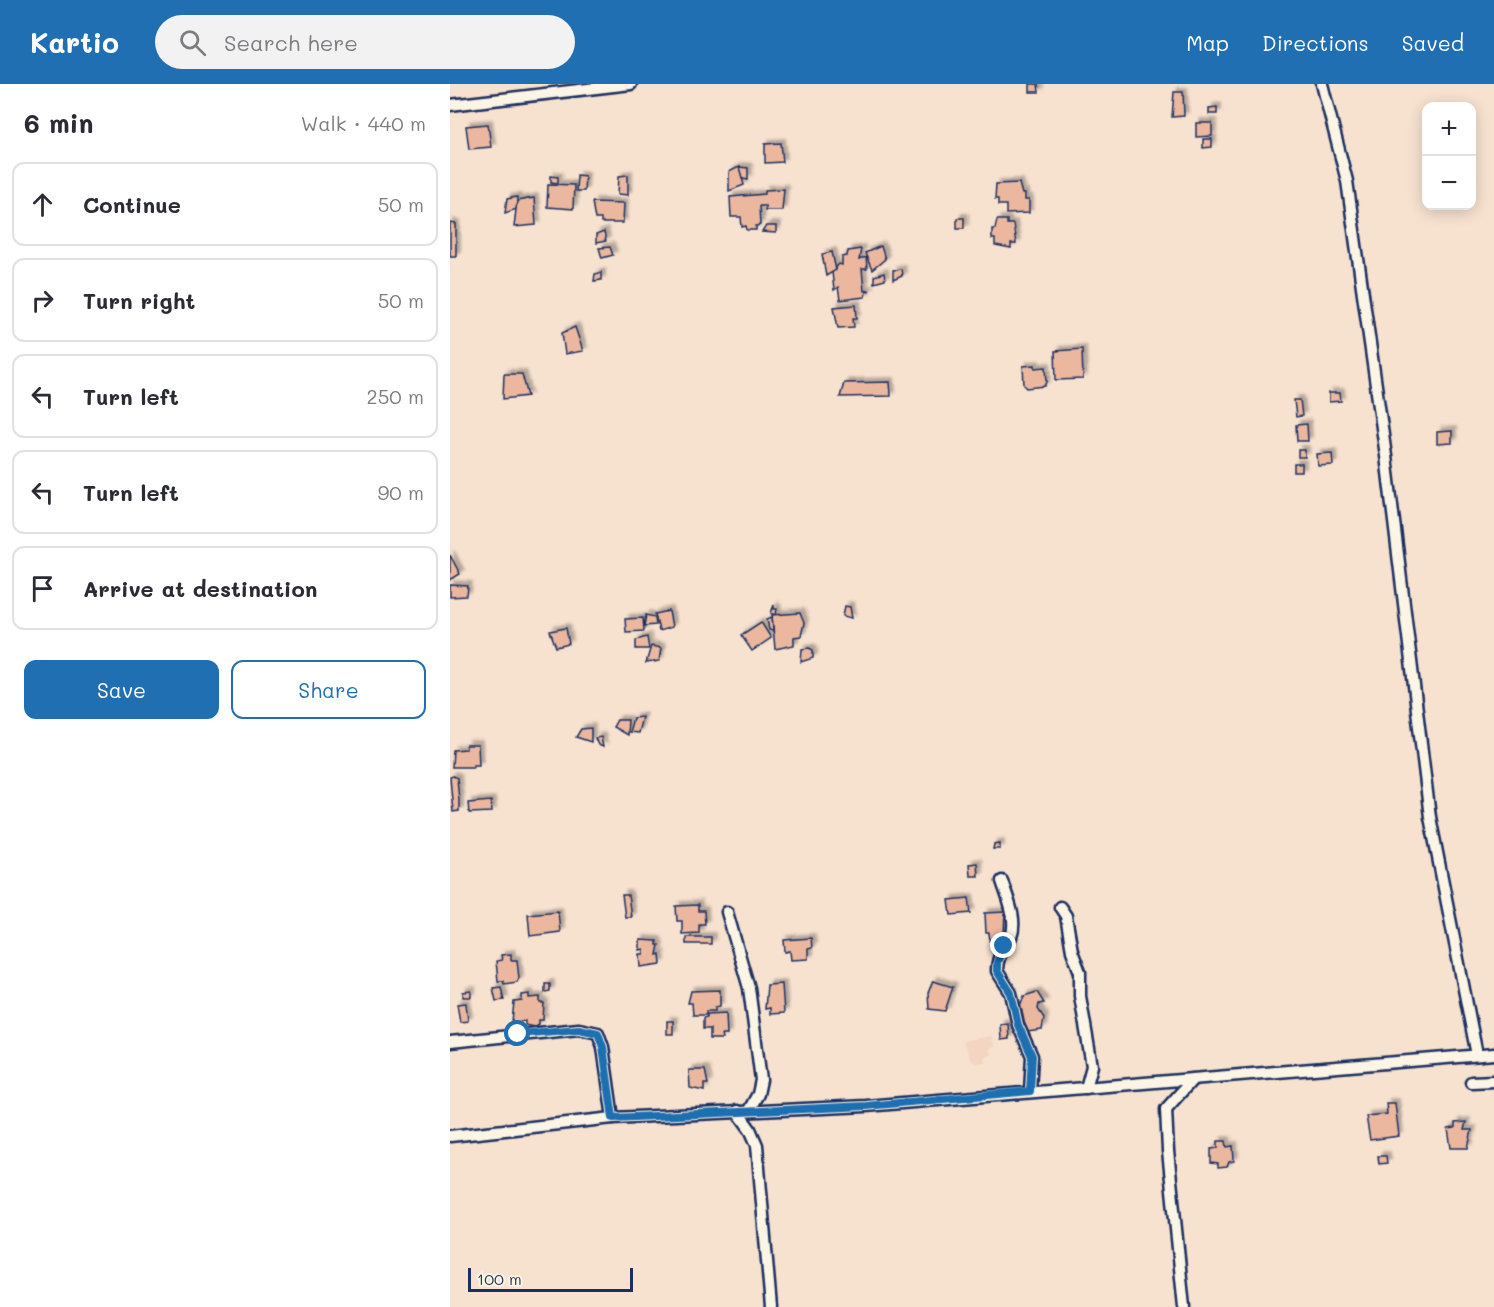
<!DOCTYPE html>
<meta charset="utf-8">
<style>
:root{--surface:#fff;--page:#f2f2f3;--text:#2b2b33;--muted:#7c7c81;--line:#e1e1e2;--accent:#1f6fb2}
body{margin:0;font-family:Mali,sans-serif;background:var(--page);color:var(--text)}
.controls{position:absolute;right:18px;top:18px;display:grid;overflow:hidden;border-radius:12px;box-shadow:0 3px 15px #0003}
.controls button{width:54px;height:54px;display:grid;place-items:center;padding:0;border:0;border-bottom:2px solid var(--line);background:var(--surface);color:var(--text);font:30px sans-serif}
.scale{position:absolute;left:18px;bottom:15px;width:165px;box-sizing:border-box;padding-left:6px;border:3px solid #1b2f5e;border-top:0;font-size:16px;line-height:21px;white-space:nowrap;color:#1b2f5e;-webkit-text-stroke:4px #fcf5e5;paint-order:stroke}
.stop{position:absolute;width:18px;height:18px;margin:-14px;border:4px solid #1f6fb2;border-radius:50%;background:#fff}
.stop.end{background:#1f6fb2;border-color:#fff;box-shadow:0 2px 6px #0008}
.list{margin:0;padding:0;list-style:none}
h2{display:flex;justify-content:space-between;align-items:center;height:78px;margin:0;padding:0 24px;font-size:26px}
h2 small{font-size:20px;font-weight:400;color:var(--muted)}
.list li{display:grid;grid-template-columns:39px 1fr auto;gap:18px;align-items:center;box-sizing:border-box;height:84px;margin:0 12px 12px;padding:0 12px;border:2px solid var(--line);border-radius:12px}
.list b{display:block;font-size:22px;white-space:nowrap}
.list em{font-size:20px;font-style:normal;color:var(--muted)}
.actions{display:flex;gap:12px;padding:18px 24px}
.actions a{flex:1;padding:14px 0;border:2px solid var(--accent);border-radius:12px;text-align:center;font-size:21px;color:var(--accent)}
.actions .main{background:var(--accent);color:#fff}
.icon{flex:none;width:33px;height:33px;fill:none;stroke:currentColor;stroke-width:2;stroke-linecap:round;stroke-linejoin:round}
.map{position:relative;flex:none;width:1044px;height:1223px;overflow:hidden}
header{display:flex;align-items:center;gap:36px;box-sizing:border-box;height:84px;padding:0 30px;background:var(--accent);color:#fff}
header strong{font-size:28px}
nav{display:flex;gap:33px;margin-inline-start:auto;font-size:21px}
.search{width:420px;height:54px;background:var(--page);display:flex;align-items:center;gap:15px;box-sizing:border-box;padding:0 21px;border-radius:33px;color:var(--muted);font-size:22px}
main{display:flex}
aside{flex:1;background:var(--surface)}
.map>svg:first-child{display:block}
.built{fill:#f3d5c1}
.building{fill:#ebb79e;stroke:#1b2f5e;stroke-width:1.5;filter:url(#shadow)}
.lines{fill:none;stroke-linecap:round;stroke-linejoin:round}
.minor-casing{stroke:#1b2f5e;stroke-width:15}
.minor{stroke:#fcf5e5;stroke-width:10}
.route{stroke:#1f6fb2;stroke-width:8}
</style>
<header>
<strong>Kartio</strong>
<div class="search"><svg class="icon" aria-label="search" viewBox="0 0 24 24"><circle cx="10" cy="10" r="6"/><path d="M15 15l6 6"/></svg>Search here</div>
<nav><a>Map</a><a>Directions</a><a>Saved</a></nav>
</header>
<main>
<aside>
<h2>6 min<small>Walk · 440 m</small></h2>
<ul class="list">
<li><svg class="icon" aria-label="ahead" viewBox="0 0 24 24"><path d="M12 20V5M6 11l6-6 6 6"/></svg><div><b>Continue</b></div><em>50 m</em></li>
<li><svg class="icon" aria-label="right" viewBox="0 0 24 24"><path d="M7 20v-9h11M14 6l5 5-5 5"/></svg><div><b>Turn right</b></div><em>50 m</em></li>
<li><svg class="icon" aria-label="left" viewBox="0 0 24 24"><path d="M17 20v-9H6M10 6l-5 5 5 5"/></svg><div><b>Turn left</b></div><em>250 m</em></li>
<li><svg class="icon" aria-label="left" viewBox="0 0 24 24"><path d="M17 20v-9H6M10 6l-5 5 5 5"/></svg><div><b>Turn left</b></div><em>90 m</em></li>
<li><svg class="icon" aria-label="arrive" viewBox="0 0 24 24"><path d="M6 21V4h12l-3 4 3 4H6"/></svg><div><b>Arrive at destination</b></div></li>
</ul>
<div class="actions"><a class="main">Save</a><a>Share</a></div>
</aside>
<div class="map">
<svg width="1044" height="1223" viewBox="0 0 1044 1223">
<defs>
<filter id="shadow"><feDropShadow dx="4" dy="-4" stdDeviation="1.5" flood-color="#0004"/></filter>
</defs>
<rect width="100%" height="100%" fill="#f7e2d0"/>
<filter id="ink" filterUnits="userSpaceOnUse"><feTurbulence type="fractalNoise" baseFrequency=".0167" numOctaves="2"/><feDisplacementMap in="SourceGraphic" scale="12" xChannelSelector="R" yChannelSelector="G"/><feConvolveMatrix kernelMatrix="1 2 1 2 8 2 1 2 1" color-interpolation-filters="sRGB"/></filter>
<g filter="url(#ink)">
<polygon class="built" points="541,952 545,963 539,964 541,971 534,973 535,978 525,979 519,973 513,957"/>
<g class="building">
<polygon points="580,0 588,0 589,8 580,8"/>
<polygon points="724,8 733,8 734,32 722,33"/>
<polygon points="767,23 767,30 759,30 759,24"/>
<polygon points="746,39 762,39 762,52 746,53"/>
<polygon points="38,40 41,63 19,65 16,42"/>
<polygon points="753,55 762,55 762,63 753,64"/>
<polygon points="331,59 333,78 315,79 315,60"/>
<polygon points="289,83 298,84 298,95 289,93"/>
<polygon points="289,83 294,101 279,107 279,88"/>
<polygon points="127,91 135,92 134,107 126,107"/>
<polygon points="178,91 178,111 168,110 169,92"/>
<polygon points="101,92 108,93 108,99 101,98"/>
<polygon points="569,99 572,110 575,110 575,116 579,116 579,129 556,130 556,121 548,121 548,115 545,115 546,100"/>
<polygon points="98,100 124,101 123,125 97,123"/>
<polygon points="334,105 332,126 315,126 315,122 309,122 310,141 306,142 306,146 297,146 296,142 292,143 291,133 281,133 280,113 315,110 315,106"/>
<polygon points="67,113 67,125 55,129 57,115"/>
<polygon points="84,114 86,141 64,143 67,117"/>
<polygon points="142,118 174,119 173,139 151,139 151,135 145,135"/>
<rect x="507" y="134" width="7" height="10"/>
<polygon points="547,136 557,136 557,140 563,140 566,160 561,160 561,165 545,162 545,155 542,155 542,145 545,145"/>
<polygon points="0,139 6,140 6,172 0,172"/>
<polygon points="316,142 326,142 326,149 312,148"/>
<polygon points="154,148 156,157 146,159 146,151"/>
<polygon points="431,162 435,175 422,186 415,169"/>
<polygon points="160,163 163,171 152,174 149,164"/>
<polygon points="411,165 409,176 416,173 417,185 412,185 414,207 420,206 416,208 415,213 390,216 388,203 384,206 382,188 389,180 392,181 392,173 397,172 398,167"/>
<polygon points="382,168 386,186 376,192 372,170"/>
<polygon points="451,185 452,192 443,196 443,186"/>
<polygon points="151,188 151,196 144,197 145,190"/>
<polygon points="434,189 435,196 424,199 424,192"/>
<polygon points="406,221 407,234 403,234 404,243 388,244 384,223"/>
<polygon points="125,243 133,267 115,270 112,249"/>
<polygon points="632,265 633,295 606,296 605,267"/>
<polygon points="585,281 585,284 596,283 597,298 595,302 577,304 574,301 573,282"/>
<polygon points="54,290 72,290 78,312 53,315"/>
<polygon points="440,298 441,312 390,313 394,299"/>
<polygon points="879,309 890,309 891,317 879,318"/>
<polygon points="844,316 850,316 852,332 846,333"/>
<polygon points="857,340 858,357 847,357 846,341"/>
<polygon points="1002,347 1002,359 987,360 987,348"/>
<rect x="848" y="366" width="7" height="7"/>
<polygon points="882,369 883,381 868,382 867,370"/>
<rect x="844" y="380" width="8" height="8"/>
<polygon points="0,471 10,490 0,496"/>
<polygon points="0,501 18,502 17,512 0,513"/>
<polygon points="324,521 324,525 327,525 326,531 321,529"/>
<polygon points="395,522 400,523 402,534 393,532"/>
<polygon points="219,527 222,543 209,547 205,530"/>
<polygon points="350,529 354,539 351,552 344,553 344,561 325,565 322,531"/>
<polygon points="196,531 205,533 206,541 194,542"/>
<polygon points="322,533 323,547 319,546 317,535"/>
<polygon points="193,534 194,547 176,548 175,535"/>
<polygon points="311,538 321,554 302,567 291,551"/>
<polygon points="116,544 119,560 106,563 100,547"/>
<polygon points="197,553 199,565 186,565 186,556"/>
<polygon points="201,562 211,564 209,577 196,579"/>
<polygon points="359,564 363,566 363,574 351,578 352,565"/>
<polygon points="192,633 188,649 179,648 183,634"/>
<polygon points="167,636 178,636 177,651 163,643"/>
<polygon points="141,644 141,658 126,653 131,645"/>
<polygon points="151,653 153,663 148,661 145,654"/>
<polygon points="16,661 28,661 29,681 23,681 23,683 2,683 3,666 16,665"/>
<polygon points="3,692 7,694 9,716 9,727 3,728 0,693"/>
<polygon points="41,717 42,728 19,729 18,719"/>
<polygon points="550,759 550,765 543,765 544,760"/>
<polygon points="527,779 528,792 520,792 519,780"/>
<polygon points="172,811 178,811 181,833 175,833"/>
<polygon points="519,814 521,829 501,831 499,816"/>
<polygon points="248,821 248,827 254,827 255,840 249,840 249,849 232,850 232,837 227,837 226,822"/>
<polygon points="108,827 110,848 80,852 78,830"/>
<polygon points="555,828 554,849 549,849 550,856 540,857 539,849 536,849 535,829"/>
<rect x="236" y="853" width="25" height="7"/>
<polygon points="361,854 362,864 358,865 358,875 341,876 340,867 335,868 334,856"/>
<polygon points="190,856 207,857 207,861 209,861 207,871 210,870 211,880 191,883 190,870 194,870 194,865 190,866"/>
<polygon points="61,870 61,876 67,876 69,894 67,898 54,900 53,897 48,897 46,877 52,876 51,871"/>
<polygon points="483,897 503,903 495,927 479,925 478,909"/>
<polygon points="95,900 100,900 100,907 95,908"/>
<polygon points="332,900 334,929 320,930 320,924 315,925 317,901"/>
<polygon points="51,903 54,916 46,917 43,904"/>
<polygon points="270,906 270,922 265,923 265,927 256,927 256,931 243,931 242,919 238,919 241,907"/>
<polygon points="21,907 21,913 13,913 13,908"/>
<polygon points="587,908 594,919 589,920 588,925 594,934 592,946 577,948 567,929 574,912"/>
<polygon points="79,910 79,914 90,913 90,919 94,919 93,936 89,936 89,940 84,943 75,941 75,937 62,938 64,918 72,917 72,911"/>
<polygon points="16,919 18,937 10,938 7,920"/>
<polygon points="276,929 277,951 272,951 273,955 260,955 260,945 253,945 253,934 257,933 257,930"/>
<rect x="217" y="937" width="6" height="13"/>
<polygon points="558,939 559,955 551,956 550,940"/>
<polygon points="239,986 255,986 258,1000 254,1000 254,1007 240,1004"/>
<polygon points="936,1019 945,1019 949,1052 920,1056 916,1032 937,1030"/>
<polygon points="1016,1038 1014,1046 1022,1046 1018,1064 1001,1064 998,1045 1005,1044 1005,1039"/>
<polygon points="768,1057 776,1057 777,1063 783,1062 784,1077 779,1078 777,1083 768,1084 768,1080 761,1079 761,1065 768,1064"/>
<polygon points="928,1072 936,1072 937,1079 929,1080"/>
</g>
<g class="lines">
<defs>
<g id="minor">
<polyline points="872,0 897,97 936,372 980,733 1027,971"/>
<polyline points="0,21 181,0"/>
<path d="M 552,797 C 557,813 568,836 561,853 C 554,866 547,871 547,887 L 561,909 L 568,941 L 582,972 L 580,1007"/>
<polyline points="610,823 616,832 622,867 630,888 630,912 642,982 636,1004"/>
<polyline points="277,828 299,904 311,996 308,1010 299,1026"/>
<polyline points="0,958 129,945 148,949 153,963 163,1034"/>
<polyline points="1021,998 1044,997"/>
<polyline points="287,1027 300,1045 307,1061 321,1223"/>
<polyline points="0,1052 163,1034 416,1022 1044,970"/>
<polyline points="734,1223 718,1067 716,1025 743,995"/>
</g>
</defs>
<use href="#minor" class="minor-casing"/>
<use href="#minor" class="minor"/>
</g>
</g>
<g class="lines" filter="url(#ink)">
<polyline class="route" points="68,950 129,945 148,949 153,963 163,1034 416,1022 580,1007 582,972 568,941 561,909 547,887 547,878 554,862"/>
</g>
</svg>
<div class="controls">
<button>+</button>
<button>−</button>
</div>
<div class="scale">100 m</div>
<div class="stop" style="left:68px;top:950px"></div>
<div class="stop end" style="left:554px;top:862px"></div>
</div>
</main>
